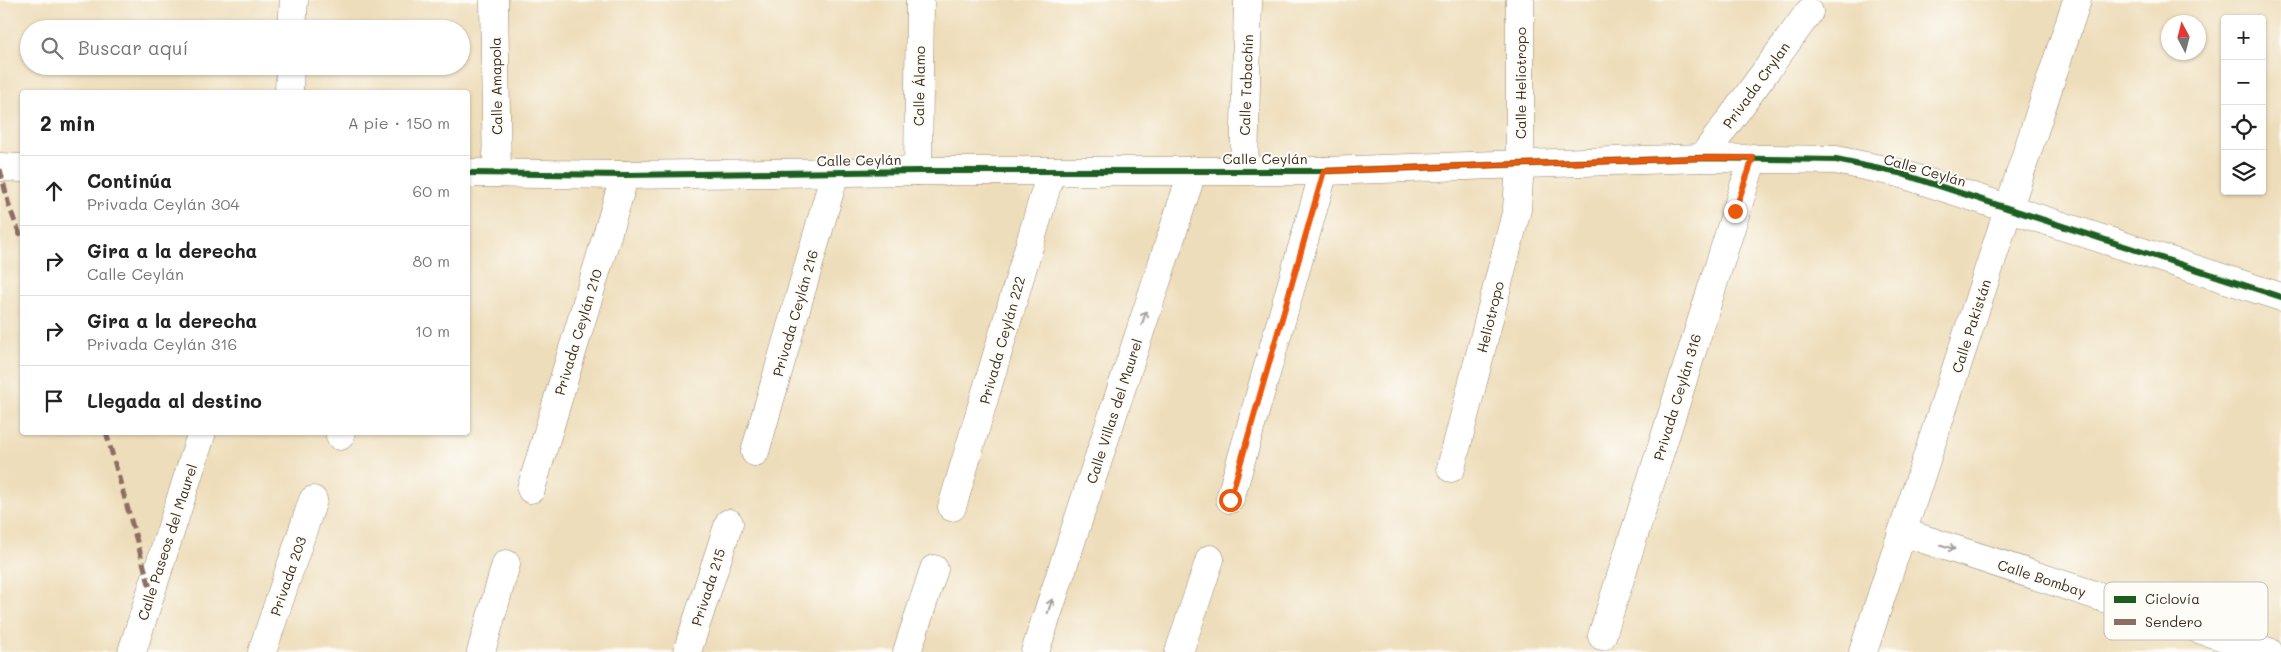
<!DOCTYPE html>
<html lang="es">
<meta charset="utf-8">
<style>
:root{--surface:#fff;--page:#f6f6f6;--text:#222;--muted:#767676;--line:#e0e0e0}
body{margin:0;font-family:Mali,sans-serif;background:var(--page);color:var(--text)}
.controls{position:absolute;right:15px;top:15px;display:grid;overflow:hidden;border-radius:5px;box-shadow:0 1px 4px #0004}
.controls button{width:45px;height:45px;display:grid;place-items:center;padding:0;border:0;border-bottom:1px solid var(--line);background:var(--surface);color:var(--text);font:25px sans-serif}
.compass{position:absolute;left:2161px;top:15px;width:45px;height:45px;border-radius:50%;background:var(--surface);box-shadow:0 1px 4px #0004;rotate:353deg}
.stop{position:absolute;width:15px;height:15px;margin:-11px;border:4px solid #ea580c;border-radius:50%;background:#fff}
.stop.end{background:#ea580c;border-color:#fff;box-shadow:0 1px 5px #0008}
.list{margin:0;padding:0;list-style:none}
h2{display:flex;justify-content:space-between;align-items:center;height:65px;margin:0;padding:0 20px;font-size:21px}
h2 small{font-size:16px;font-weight:400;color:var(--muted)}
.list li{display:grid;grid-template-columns:32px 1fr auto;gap:15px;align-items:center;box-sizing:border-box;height:70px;padding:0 20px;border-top:1px solid var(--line)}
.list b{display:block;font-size:19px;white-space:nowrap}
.list p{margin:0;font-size:16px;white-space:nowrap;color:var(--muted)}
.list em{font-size:16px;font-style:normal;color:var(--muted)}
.icon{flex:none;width:28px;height:28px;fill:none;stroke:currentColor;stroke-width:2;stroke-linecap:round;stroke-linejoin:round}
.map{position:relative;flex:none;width:2281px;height:652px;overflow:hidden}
.search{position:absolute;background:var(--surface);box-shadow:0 1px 4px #0004;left:20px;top:20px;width:450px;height:55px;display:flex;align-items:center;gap:12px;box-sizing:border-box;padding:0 18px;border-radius:28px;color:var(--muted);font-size:19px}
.panel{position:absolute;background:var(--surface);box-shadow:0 1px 4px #0004;left:20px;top:90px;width:450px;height:345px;border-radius:5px}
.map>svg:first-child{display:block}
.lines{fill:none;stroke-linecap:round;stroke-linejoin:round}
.minor-casing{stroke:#94846c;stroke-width:29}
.minor{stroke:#fff;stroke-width:28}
.quiet{stroke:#8d6e63;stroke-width:5;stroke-dasharray:10 5;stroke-linecap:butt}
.cycleway-casing{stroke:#fdfcf7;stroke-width:9}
.cycleway{stroke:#1b5e20;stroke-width:6}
.oneway{stroke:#a79f9a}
.route{stroke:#ea580c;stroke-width:6}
.labels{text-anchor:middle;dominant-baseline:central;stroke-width:4;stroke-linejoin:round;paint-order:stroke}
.street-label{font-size:14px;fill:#3b2a1e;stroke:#fdfcf7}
.key{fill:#fdfcf7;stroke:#c3bdb6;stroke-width:1}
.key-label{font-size:14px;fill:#3b2a1e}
</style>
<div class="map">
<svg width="2281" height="652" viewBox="0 0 2281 652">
<rect width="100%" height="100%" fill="#fdfcf7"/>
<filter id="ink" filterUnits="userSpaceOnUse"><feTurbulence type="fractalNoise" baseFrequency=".02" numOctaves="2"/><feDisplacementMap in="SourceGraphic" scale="10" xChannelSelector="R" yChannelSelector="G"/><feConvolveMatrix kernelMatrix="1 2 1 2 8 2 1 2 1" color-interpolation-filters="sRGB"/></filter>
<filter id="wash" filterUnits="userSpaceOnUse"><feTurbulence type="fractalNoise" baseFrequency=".0096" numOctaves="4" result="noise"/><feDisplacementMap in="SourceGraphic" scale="20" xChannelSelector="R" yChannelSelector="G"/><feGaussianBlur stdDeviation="1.12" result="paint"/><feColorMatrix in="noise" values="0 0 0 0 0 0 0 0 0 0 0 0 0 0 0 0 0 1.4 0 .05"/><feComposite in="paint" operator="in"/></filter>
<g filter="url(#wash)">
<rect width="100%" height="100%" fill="#eeddba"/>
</g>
<g filter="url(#ink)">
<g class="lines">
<defs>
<g id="minor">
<polyline points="494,0 497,173"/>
<polyline points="292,29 294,0"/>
<polyline points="289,92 290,66"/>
<polyline points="1702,158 1809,12"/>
<polyline points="0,167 22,168"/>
<polyline points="1244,170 1248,0"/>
<polyline points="918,171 920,0"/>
<polyline points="468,173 625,175 918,171 1324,171 1702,158 1836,160 1899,173 2281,297"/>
<polyline points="340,436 341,432"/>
<polyline points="755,452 835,173"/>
<polyline points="1451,468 1517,209 1520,165 1520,0"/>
<polyline points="531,489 625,175"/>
<polyline points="1230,499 1324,171"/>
<polyline points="952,507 1051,172"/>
<polyline points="1902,532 2269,652"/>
<polyline points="1602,636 1753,158"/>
<polyline points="132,652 202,432"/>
<polyline points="262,652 313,500"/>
<polyline points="481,652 506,564"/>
<polyline points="687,652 729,523"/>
<polyline points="907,652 934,569"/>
<polyline points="1035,652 1193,170"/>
<polyline points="1179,652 1210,559"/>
<polyline points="1863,652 2077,0"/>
</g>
</defs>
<use href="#minor" class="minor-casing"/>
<use href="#minor" class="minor"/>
<g class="quiet">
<polyline points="0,169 9,206 22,240"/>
<polyline points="106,432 151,591"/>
</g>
<defs>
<polyline id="cycleway" points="468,173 625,175 918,171 1324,171 1702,158 1836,160 1899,173 2281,297"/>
</defs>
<use href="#cycleway" class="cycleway-casing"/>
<use href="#cycleway" class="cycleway"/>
</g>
<defs><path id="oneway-shaft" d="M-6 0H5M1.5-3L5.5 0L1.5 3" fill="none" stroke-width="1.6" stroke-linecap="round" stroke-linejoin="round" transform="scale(1.25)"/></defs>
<g class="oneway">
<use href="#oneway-shaft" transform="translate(1144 318) rotate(-72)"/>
<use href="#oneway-shaft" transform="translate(1948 547) rotate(18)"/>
<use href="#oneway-shaft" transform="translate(1050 606) rotate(-72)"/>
</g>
</g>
<g class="lines" filter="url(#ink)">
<polyline class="route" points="1230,500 1324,171 1702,158 1753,158 1735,211"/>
</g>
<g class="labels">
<g class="street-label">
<text transform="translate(1520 83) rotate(-90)">Calle Heliotropo</text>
<text transform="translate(1246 85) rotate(-88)">Calle Tabachín</text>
<text transform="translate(1756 85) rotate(-54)">Privada Crylan</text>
<text transform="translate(496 86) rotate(-91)">Calle Amapola</text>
<text transform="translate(919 86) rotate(-89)">Calle Álamo</text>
<text x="1265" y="158">Calle Ceylán</text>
<text transform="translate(859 160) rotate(-1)">Calle Ceylán</text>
<text transform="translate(1925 170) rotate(16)">Calle Ceylán</text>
<text transform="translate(795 313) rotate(-74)">Privada Ceylán 216</text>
<text transform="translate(1490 317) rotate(-76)">Heliotropo</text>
<text transform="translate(1971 326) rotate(-72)">Calle Pakistán</text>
<text transform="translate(578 332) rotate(-73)">Privada Ceylán 210</text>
<text transform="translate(1002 340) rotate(-74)">Privada Ceylán 222</text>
<text transform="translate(1677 397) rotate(-73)">Privada Ceylán 316</text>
<text transform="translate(1114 411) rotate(-72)">Calle Villas del Maurel</text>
<text transform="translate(167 542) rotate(-72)">Calle Paseos del Maurel</text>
<text transform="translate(288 576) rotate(-71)">Privada 203</text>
<text transform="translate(2042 578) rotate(18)">Calle Bombay</text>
<text transform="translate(708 587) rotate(-72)">Privada 215</text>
</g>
</g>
<rect x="2104" y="582" width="164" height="58" rx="8" class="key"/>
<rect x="2114" y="596" width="22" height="7" fill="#1b5e20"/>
<rect x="2114" y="619" width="22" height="6" fill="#8d6e63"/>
<g class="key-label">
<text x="2145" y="604">Ciclovía</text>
<text x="2145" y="627">Sendero</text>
</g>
</svg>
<div class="controls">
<button>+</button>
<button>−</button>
<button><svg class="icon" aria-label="locate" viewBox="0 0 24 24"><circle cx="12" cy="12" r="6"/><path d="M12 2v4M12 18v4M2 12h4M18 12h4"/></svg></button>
<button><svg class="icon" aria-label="layers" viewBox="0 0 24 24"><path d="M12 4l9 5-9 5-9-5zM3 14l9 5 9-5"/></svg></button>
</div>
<svg class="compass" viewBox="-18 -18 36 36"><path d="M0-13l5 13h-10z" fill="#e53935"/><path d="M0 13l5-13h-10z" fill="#767676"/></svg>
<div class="stop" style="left:1230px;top:500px"></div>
<div class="stop end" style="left:1735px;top:211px"></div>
<div class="search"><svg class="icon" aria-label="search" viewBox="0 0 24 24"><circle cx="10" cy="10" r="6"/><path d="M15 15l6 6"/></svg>Buscar aquí</div>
<section class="panel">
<h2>2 min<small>A pie · 150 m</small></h2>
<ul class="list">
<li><svg class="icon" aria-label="ahead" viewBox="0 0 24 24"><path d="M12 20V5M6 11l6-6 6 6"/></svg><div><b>Continúa</b><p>Privada Ceylán 304</p></div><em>60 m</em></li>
<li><svg class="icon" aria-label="right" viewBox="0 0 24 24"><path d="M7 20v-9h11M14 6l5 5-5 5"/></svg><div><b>Gira a la derecha</b><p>Calle Ceylán</p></div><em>80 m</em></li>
<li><svg class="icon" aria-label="right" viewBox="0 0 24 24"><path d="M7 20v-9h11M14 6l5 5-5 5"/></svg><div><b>Gira a la derecha</b><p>Privada Ceylán 316</p></div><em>10 m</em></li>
<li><svg class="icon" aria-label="arrive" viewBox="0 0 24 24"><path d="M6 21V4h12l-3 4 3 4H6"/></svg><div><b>Llegada al destino</b></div></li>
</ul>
</section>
</div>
